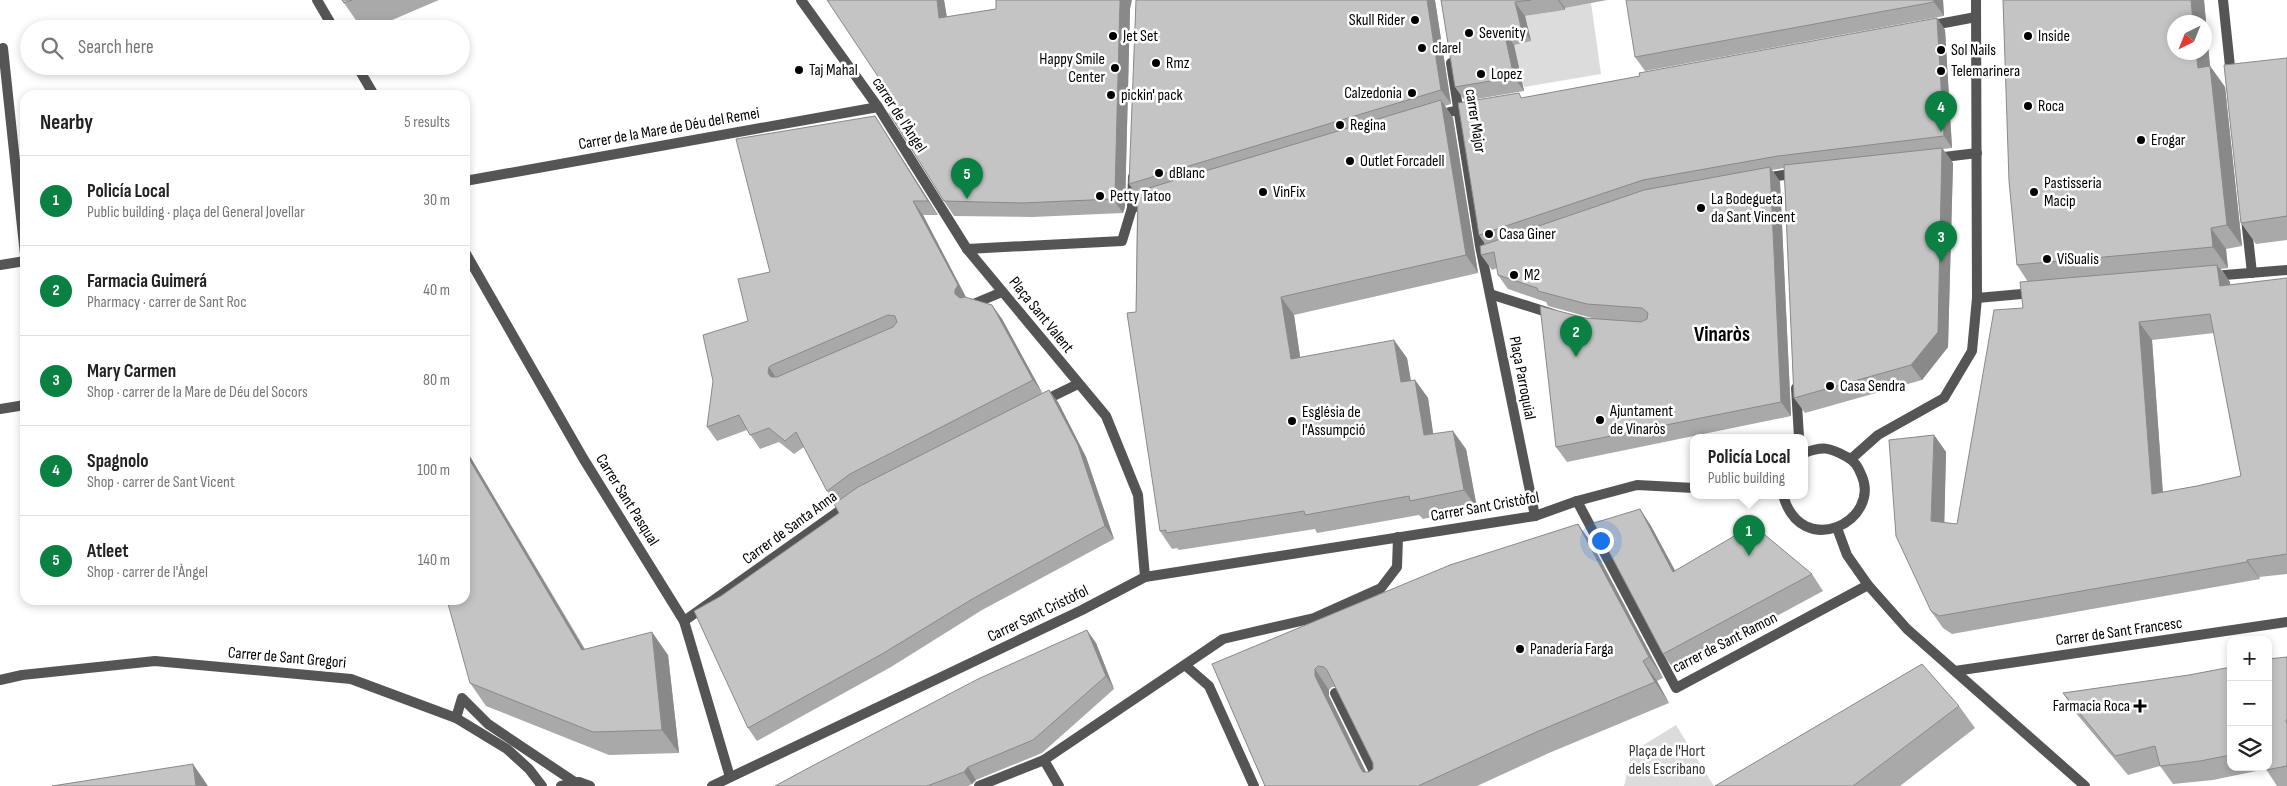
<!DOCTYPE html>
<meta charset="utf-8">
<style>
:root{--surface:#fff;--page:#f2f2f2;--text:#222;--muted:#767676;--line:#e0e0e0;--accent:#0b8043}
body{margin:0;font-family:"Sofia Sans Condensed",sans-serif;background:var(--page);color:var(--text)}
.controls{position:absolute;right:15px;bottom:15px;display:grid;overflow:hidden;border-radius:10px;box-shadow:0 2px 8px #0003}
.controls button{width:45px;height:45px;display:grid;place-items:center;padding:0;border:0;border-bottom:1px solid var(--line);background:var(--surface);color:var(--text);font:25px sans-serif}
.compass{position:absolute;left:2167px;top:15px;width:45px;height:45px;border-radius:50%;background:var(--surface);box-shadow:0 2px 8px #0003;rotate:223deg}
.you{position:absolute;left:1600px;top:540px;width:18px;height:18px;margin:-12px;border:4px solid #fff;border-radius:50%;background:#1a73e8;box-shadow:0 0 0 8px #1a73e833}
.badge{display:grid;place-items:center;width:32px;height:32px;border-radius:50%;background:var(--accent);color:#fff;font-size:16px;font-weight:700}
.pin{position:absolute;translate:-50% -41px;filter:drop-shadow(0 1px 2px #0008)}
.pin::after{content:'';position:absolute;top:26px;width:18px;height:15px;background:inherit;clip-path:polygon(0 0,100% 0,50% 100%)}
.popup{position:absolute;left:1690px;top:434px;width:118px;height:65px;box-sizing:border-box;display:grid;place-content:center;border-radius:10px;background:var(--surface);filter:drop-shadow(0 1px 4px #0005);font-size:16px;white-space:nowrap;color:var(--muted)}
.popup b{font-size:19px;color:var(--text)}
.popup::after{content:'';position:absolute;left:50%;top:100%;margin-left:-10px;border:10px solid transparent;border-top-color:var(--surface)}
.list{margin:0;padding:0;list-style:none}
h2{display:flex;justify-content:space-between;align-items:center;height:65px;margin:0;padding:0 20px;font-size:21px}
h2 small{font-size:16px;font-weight:400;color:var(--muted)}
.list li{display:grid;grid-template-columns:32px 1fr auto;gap:15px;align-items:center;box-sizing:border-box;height:90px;padding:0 20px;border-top:1px solid var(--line)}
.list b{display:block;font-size:19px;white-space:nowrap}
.list p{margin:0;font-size:16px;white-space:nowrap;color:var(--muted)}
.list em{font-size:16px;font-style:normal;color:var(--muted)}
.icon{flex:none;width:28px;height:28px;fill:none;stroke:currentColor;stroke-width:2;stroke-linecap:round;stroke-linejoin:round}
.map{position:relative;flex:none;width:2287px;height:786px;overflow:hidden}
.search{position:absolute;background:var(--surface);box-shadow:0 2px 8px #0003;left:20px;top:20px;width:450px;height:55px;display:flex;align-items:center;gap:12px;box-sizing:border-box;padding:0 18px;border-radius:28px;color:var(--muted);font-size:19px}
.panel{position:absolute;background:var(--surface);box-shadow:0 2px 8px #0003;left:20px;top:90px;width:450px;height:515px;border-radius:15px}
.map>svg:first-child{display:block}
.green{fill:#dcdcdc}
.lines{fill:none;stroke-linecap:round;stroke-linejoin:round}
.service{stroke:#555;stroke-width:10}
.pedestrian{stroke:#555;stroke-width:10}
.minor{stroke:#555;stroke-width:10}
.tertiary{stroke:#555;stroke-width:10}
.wall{fill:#a9a9a9;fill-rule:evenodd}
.shaded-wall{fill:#898989}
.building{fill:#c4c4c4;stroke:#898989;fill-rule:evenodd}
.poi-dot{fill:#000;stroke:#fff;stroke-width:2}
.labels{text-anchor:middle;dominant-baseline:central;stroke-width:5;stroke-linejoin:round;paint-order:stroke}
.poi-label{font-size:16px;fill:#000;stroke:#fff;text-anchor:start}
.street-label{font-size:16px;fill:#000;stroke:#fff}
.park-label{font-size:16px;fill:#333;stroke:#fff}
.district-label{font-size:21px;font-weight:bold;fill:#000;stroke:#fff}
</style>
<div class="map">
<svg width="2287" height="786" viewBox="0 0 2287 786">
<rect width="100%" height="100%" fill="#fff"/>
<g class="green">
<polygon points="1591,3 1601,74 1524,87 1513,46 1525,16 1565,10 1565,8"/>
<polygon points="1676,725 1714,786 1624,786 1632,752"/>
</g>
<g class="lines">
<polyline class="service" points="456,718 462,698 488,724 576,783"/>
<g class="pedestrian">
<polyline points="1928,26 1976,17"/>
<polyline points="1451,63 1480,246 1535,516"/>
<polyline points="1437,115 1471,107"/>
<polyline points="1936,158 1977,153"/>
<polyline points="1133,177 1132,208 1138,206"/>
<polyline points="1764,178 1797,173"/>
<polyline points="2246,219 2252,273"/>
<polyline points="1490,294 1553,314"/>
<polyline points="1796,388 1799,437"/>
<polyline points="1577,501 1676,688 1868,585"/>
<polyline points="1335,693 1381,786"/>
<polyline points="979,786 1044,760"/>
</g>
<g class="minor">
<polyline points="317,0 334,29"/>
<polyline points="801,0 878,107 967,249"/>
<polyline points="2223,0 2231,76"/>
<polyline points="3,48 25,255"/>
<polyline points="357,66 374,95"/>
<polyline points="465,181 878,107"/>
<polyline points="1132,208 1122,241 967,249 1106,416 1138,495 1145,577"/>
<polyline points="465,252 583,458 684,621 730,777"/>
<polyline points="0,265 25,261"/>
<polyline points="2212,276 2287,270"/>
<polyline points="1977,298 2033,293"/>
<polyline points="971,305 1002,292"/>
<polyline points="1043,401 1078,384"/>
<polyline points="0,409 25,405"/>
<polyline points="1851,459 1878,435 1944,398 1972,351 1977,298 1976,0"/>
<path d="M 1783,495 C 1801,561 1883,521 1861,474 C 1858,467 1855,461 1847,457 C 1829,447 1823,446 1804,453"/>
<polyline points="1837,528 1847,555 1868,585 1907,629 2085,786"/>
<polyline points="684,621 849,504"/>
<polyline points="1186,666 1209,686 1254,786"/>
<polyline points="1955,671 2287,622"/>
<polyline points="0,680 22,675 155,661 351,679 456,718 507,749 529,769 542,786"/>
<polyline points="712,786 1082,610 1145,577 1535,516 1577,501 1637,485 1694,488"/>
<polyline points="1059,786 1044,760 1223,639 1314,618 1381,588 1397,567 1398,537"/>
</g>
<polyline class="tertiary" points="561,786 579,782 590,786"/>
</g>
<g class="wall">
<polygon points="342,0 439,0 371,29 362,29"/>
<polygon points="944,0 947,17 996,9 1130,9 1125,207 1123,213 1032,217 954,216 944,201 901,111"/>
<polygon points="1441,0 1607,0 1565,8 1565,10 1525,16 1531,41 1514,45 1524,91 1465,101 1455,87"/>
<polygon points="1943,0 1944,16 1645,71 1635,57"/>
<path d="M 2003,0 L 2204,0 L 2210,66 L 2225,87 L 2242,246 L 2226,249 L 2228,268 L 2221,269 L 2230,282 L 2230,285 L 2287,278 L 2287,574 L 2259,577 L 2260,579 L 1952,634 L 1943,628 L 1931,611 L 1934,435 L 1946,452 L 1944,523 L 1957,524 L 2023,308 L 2028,282 L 2017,265 ZM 2214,333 L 2241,476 L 2197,486 L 2163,492 L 2152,340 Z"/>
<polygon points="1435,1 1451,104 1445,106 1453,118 1478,273 1294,315 1300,357 1407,358 1411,381 1415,380 1428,398 1433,434 1466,449 1477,508 1423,519 1419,515 1317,533 1315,529 1179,550 1177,548 1172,549 1160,531 1136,312 1137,206 1129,194 1135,193 1129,184"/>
<polygon points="1937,18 1945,30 1952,148 1943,149 1953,163 1948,347 1922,380 1805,413 1794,398 1784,168 1772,170 1780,182 1791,416 1567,462 1556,447 1585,318 1596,319 1548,306 1546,302 1508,289 1498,275 1497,268 1492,270 1481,255 1485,244 1479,235 1523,98 1640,76"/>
<polygon points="2287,58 2287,240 2256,244 2241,223"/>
<polygon points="875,116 884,130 938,215 923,215 966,298 992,305 1002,319 1042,393 1058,402 1086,457 1114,539 982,610 891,667 757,741 748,728 721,596 839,513 835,503 827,491 804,447 794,454 779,442 760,449 747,430 717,441 707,427 748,321 770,272"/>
<polygon points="465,448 585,649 668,655 679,753 609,755 486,706 470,683 465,600"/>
<polygon points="1640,509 1651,526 1675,571 1812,574 1823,591 1675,671 1663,654"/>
<path d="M 1578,524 L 1592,544 L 1663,678 L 1657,681 L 1669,703 L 1549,753 L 1477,786 L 1265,786 L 1212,664 ZM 1332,687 L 1335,687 L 1373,763 L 1373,769 L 1369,772 L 1366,772 L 1329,696 L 1329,690 Z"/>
<polygon points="1096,643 1114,689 1042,753 976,780 972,784 968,786 775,786"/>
<polygon points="2287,657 2287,786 2277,786 2266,769 2213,780 2173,784 2160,766 2128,775 2075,712 2063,693 2189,675 2231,667 2231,767 2268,767"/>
<polygon points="1959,706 1975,728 1900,786 1715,786"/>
</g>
<g class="shaded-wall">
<polygon points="937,0 944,0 949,32 939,18"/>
<polygon points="1120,0 1132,0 1130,9 1125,207 1123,213 1113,199"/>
<polygon points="1427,0 1435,0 1451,104 1441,90"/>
<polygon points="1558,0 1559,0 1565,8 1565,10"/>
<polygon points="1934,0 1943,0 1944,16 1934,2"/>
<polygon points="2191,0 2204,0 2212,89 2198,68 2196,52 2204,52 2204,22 2193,22"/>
<polygon points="1515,2 1525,16 1531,41 1521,27"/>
<polygon points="1937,18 1945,30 1952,148 1944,136"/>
<polygon points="1504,31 1514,45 1524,91 1514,77"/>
<polygon points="2210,66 2225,87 2242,246 2227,225"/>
<polygon points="1441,100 1453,118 1478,273 1466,255"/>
<polygon points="875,116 884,130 938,215 928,201"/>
<polygon points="1942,148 1953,163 1948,347 1922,380 1911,365"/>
<polygon points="1770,167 1780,182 1791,416 1781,402"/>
<polygon points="913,201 923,215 967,299 964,304 955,294"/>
<polygon points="2211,228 2226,249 2228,268 2213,247"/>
<polygon points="2217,265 2230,282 2232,303 2220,286"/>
<polygon points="1281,297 1294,315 1303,377 1291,359"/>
<polygon points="992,305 1002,319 1043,394 1033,380"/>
<polygon points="2139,322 2152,340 2164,511 2152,494"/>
<polygon points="1394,340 1407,358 1414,400 1401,382"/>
<polygon points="769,367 778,381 778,387 768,373"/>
<polygon points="1415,380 1428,398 1436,453 1424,435"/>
<polygon points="1049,390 1058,402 1086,457 1114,539 1105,526"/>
<polygon points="1453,431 1466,449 1477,508 1464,490"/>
<polygon points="1934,435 1946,452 1944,539 1931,521"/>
<polygon points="465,448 598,673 582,650 465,452"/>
<polygon points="1640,509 1651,526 1685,589 1673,572"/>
<polygon points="1578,524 1592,544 1663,678 1649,657"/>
<polygon points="2247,560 2259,577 2260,579 2247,562"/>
<polygon points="1087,630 1096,643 1114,689 1106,676"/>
<polygon points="652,632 668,655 679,753 662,730"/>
<polygon points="1643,661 1657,681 1669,703 1655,682"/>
<polygon points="1315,669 1329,690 1329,696 1373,786 1361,769 1315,676"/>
<polygon points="193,764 208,786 196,786"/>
<polygon points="968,767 976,780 972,784 964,772"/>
</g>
<g class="building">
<polygon points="342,0 352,0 344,3"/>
<polygon points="827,0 937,0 939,18 996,9 996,0 1120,0 1115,193 1113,199 1022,203 944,201 889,113 901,111"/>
<polygon points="1136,0 1427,0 1441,90 1129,184"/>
<polygon points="1441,0 1531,0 1515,2 1521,27 1504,31 1514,77 1455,87"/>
<polygon points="1626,0 1934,0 1934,2 1635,57"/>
<polygon points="2003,0 2191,0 2193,22 2174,22 2174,52 2196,52 2198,68 2210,66 2227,225 2211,228 2213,247 2017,265 2009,181"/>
<polygon points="1937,18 1944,136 1778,156 1643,180 1479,235 1458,103 1519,93 1521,98 1640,76 1639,73"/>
<polygon points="2287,58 2287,216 2241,223 2224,65"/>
<polygon points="1441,100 1466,255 1281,297 1291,359 1394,340 1401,382 1415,380 1424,435 1453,431 1464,490 1410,501 1409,496 1305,515 1304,511 1166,533 1166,530 1160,531 1127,313 1136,312 1138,194 1129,194"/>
<path d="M 875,116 L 928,201 L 913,201 L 958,285 L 955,290 L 955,294 L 960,298 L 965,297 L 992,305 L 1033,380 L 850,474 L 827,491 L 796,432 L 785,441 L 769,428 L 750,435 L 739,415 L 707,427 L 713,381 L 703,335 L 748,321 L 738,279 L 770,272 L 736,139 ZM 888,315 L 895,316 L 897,322 L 893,327 L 777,377 L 771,377 L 768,373 L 769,367 L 772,365 Z"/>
<polygon points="1942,148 1938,332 1911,365 1794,398 1784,165"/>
<polygon points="1770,167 1781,402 1556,447 1540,306 1585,318 1641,322 1647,319 1648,313 1642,308 1587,304 1538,291 1537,288 1498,275 1494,252 1481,255 1480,246 1644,190"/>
<path d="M 2217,265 L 2220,286 L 2287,278 L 2287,554 L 2247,560 L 2247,562 L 1939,616 L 1931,611 L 1896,536 L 1889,440 L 1934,435 L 1931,521 L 1957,524 L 1994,310 L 2023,308 L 2020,282 ZM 2210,314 L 2241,476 L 2197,486 L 2152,494 L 2139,322 Z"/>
<polygon points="1049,390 1078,445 1105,526 974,598 882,654 748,728 694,611 721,596 839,513 834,504 858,487"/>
<polygon points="465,452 582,650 652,632 662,730 593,732 470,683 447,600 465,600"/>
<polygon points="1640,509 1673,572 1753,525 1812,574 1663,654 1594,523"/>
<path d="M 1578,524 L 1649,657 L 1643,661 L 1655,682 L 1534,733 L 1418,786 L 1265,786 L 1212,664 L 1450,565 ZM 1318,666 L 1324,667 L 1327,670 L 1373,763 L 1373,769 L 1369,772 L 1363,772 L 1361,769 L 1315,676 L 1315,669 Z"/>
<polygon points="1087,630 1106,676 1033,740 968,767 964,772 927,786 775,786 814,765 978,679"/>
<polygon points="2287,657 2287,720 2286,720 2287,725 2287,766 2266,770 2265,767 2268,767 2268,659"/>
<polygon points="1922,664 1959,706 1853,786 1715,786"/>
<polygon points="2231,667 2231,755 2200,761 2160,766 2155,746 2115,756 2063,693 2189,675"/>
<polygon points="193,764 196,786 52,786"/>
</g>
<g class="poi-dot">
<circle cx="1415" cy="20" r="5"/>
<circle cx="1469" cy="33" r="5"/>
<circle cx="1113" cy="36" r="5"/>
<circle cx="2028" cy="36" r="5"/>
<circle cx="1422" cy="48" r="5"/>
<circle cx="1941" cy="50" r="5"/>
<circle cx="1156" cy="63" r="5"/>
<circle cx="1115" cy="68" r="5"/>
<circle cx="799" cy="70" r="5"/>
<circle cx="1941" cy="71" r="5"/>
<circle cx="1481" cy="74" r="5"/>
<circle cx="1412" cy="93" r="5"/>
<circle cx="1111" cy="95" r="5"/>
<circle cx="2028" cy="106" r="5"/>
<circle cx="1340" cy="125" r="5"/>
<circle cx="2141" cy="140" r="5"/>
<circle cx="1350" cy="161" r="5"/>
<circle cx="1159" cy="173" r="5"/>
<circle cx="1263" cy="192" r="5"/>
<circle cx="2034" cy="192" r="5"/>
<circle cx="1100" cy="196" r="5"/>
<circle cx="1701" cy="208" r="5"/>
<circle cx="1489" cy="234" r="5"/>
<circle cx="2047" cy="259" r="5"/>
<circle cx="1514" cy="275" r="5"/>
<circle cx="1830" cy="386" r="5"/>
<circle cx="1600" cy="420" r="5"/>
<circle cx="1292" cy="421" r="5"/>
<circle cx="1520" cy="649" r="5"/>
<path d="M2137.5 698.5h5v5h5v5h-5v5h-5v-5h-5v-5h5z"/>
</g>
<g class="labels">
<g class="poi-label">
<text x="1405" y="20" text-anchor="end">Skull Rider</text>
<text x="1479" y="33">Sevenity</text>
<text x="1123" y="36">Jet Set</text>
<text x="2038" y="36">Inside</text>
<text x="1432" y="48">clarel</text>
<text x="1951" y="50">Sol Nails</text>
<text x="1105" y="59" text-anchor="end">Happy Smile<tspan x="1105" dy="18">Center</tspan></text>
<text x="1166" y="63">Rmz</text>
<text x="809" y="70">Taj Mahal</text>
<text x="1951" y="71">Telemarinera</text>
<text x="1491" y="74">Lopez</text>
<text x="1402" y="93" text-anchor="end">Calzedonia</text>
<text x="1121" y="95">pickin' pack</text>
<text x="2038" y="106">Roca</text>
<text x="1350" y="125">Regina</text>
<text x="2151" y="140">Erogar</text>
<text x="1360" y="161">Outlet Forcadell</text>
<text x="1169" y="173">dBlanc</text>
<text x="2044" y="183">Pastisseria<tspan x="2044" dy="18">Macip</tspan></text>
<text x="1273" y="192">VinFix</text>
<text x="1110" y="196">Petty Tatoo</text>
<text x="1711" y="199">La Bodegueta<tspan x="1711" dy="18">da Sant Vincent</tspan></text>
<text x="1499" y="234">Casa Giner</text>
<text x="2057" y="259">ViSualis</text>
<text x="1524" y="275">M2</text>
<text x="1840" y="386">Casa Sendra</text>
<text x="1610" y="411">Ajuntament<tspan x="1610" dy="18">de Vinaròs</tspan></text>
<text x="1302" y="412">Església de<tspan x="1302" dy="18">l'Assumpció</tspan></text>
<text x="1530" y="649">Panadería Farga</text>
<text x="2130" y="706" text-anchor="end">Farmacia Roca</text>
</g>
<g class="street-label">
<text transform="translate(899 115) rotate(57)">carrer de l'Àngel</text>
<text transform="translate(1475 121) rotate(81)">carrer Major</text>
<text transform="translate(669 129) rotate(-10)">Carrer de la Mare de Déu del Remei</text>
<text transform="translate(1041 315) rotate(51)">Plaça Sant Valent</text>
<text transform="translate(1522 378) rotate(79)">Plaça Parroquial</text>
<text transform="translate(627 500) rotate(58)">Carrer Sant Pasqual</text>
<text transform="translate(1485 507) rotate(-10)">Carrer Sant Cristòfol</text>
<text transform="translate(790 528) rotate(-36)">Carrer de Santa Anna</text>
<text transform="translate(1038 614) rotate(-26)">Carrer Sant Cristòfol</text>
<text transform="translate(2119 632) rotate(-8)">Carrer de Sant Francesc</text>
<text transform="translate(1725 643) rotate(-27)">carrer de Sant Ramon</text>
<text transform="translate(287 658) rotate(5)">Carrer de Sant Gregori</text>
</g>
<g class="park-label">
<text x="1667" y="751">Plaça de l'Hort<tspan x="1667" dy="18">dels Escribano</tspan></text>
</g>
<g class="district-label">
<text x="1722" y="334">Vinaròs</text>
</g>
</g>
</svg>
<div class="controls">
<button>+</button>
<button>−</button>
<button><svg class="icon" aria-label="layers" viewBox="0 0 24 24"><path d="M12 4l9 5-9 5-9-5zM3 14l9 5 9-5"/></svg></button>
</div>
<svg class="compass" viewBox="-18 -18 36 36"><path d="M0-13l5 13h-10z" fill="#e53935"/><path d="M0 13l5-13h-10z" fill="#767676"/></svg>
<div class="you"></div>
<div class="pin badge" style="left:1749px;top:556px">1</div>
<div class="popup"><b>Policía Local</b>Public building</div>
<div class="pin badge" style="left:1576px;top:357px">2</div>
<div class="pin badge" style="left:1941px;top:262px">3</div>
<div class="pin badge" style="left:1941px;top:132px">4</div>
<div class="pin badge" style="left:967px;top:199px">5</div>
<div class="search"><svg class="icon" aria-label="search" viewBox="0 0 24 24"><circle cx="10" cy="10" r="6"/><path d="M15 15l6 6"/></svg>Search here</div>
<section class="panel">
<h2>Nearby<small>5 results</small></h2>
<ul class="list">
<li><span class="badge">1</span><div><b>Policía Local</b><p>Public building · plaça del General Jovellar</p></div><em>30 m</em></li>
<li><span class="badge">2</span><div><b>Farmacia Guimerá</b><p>Pharmacy · carrer de Sant Roc</p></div><em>40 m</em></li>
<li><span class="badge">3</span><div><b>Mary Carmen</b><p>Shop · carrer de la Mare de Déu del Socors</p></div><em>80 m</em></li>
<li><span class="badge">4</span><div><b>Spagnolo</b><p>Shop · carrer de Sant Vicent</p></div><em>100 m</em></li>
<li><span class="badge">5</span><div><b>Atleet</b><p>Shop · carrer de l'Àngel</p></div><em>140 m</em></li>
</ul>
</section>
</div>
